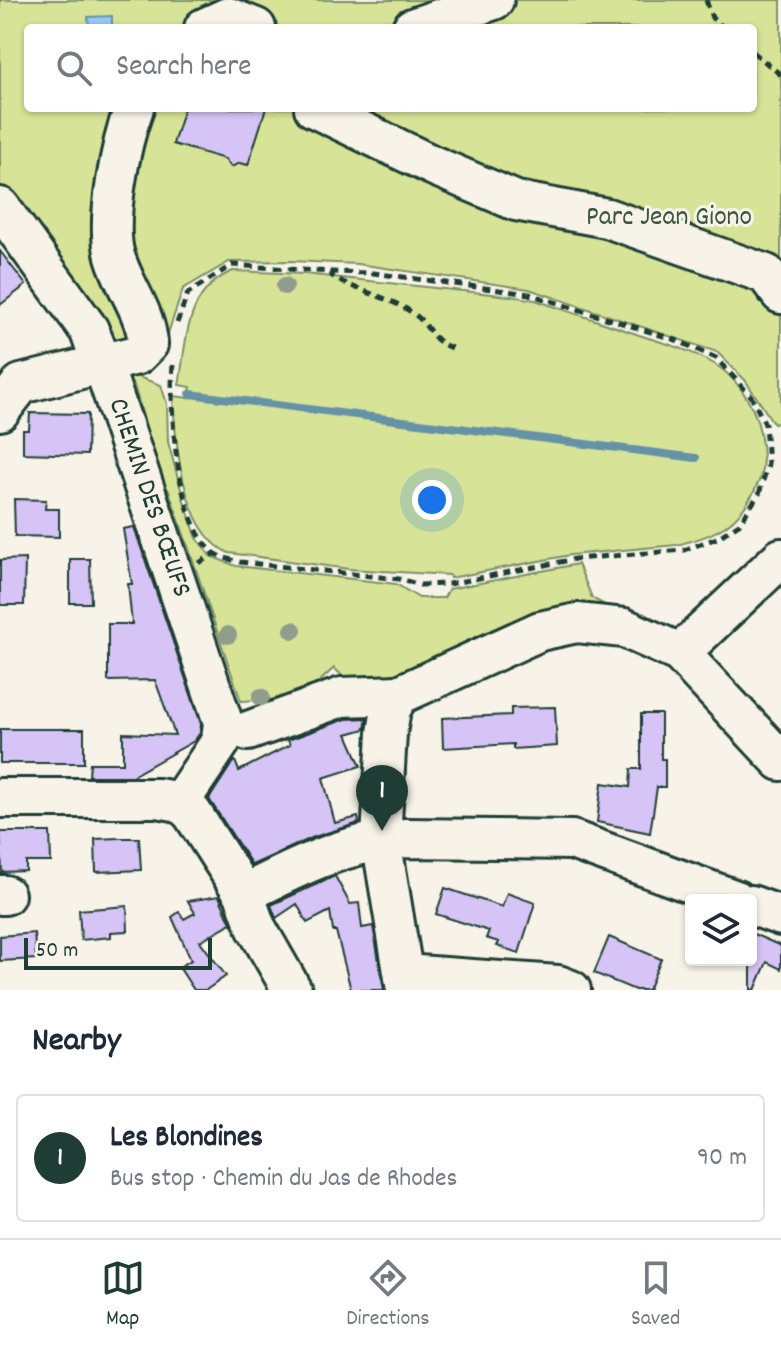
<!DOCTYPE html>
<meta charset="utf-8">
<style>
:root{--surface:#fff;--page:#f2f2f3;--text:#1f2937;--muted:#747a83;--line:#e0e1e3;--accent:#1f3d34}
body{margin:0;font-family:Dekko,sans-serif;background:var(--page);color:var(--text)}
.controls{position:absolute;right:24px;bottom:24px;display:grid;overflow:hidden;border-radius:8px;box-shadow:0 2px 6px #0004}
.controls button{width:72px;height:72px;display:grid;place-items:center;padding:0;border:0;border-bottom:2px solid var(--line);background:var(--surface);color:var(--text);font:40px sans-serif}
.scale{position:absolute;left:24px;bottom:20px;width:188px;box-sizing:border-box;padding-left:8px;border:4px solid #1f3d34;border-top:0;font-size:22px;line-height:28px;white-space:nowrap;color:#1f3d34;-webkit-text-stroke:6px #f7f3e8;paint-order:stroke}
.you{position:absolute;left:432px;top:500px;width:28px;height:28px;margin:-20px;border:6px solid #fff;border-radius:50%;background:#1a73e8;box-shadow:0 0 0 12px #1a73e833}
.badge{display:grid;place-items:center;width:52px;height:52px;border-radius:50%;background:var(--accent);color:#fff;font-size:26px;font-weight:700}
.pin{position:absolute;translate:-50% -66px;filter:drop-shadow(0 2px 4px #0008)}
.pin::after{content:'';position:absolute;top:42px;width:28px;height:24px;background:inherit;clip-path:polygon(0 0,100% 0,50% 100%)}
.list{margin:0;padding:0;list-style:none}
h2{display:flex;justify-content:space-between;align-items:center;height:104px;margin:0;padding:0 32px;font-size:34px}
h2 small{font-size:26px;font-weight:400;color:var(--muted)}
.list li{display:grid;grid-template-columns:52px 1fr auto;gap:24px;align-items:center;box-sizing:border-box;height:128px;margin:0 16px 16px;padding:0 16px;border:2px solid var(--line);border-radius:8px}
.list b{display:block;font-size:30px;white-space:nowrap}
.list p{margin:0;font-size:26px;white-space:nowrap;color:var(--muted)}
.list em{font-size:26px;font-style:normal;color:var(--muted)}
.icon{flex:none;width:44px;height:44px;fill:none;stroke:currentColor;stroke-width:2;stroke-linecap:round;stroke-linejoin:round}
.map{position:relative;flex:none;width:781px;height:990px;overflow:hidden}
.search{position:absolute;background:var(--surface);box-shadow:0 2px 6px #0004;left:24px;right:24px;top:24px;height:88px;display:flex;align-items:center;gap:20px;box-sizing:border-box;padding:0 28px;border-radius:8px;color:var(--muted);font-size:30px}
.sheet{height:248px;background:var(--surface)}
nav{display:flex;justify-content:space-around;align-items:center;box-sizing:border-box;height:112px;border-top:2px solid var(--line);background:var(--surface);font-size:22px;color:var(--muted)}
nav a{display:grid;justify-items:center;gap:4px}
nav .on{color:var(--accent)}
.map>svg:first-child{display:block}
.green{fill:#d7e497;stroke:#7b9066;stroke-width:2;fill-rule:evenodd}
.water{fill:#95caf3;stroke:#6692a7;stroke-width:2}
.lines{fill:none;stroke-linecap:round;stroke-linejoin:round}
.stream{stroke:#6692a7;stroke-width:8}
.building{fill:#d5c4f5;stroke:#1f3d34;stroke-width:2}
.minor-casing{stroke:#1f3d34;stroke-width:44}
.path{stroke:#1f3d34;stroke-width:5;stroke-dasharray:8 6;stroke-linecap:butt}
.minor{stroke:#f7f3e8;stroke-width:38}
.tree{fill:#909d8d}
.labels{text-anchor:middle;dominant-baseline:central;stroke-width:6;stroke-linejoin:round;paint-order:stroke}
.park-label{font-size:28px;fill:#3b5643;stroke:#f7f3e8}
.street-label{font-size:28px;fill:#1f3d34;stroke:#f7f3e8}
</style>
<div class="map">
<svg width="781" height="990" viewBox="0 0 781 990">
<rect width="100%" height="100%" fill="#f7f3e8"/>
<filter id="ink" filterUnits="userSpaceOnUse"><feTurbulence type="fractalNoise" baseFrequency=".0125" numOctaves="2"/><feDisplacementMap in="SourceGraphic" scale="16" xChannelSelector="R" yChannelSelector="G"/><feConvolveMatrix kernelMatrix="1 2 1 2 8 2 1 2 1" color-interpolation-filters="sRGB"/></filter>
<g filter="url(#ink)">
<g class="green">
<path d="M 0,0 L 781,0 L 781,422 L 774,424 L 745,380 L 717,352 L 529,289 L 358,264 L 291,261 L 229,262 L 183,289 L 159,360 L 124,375 L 94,306 L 0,186 ZM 28,28 L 753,28 L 753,108 L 28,108 Z"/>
<path d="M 233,271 L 304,274 L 510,296 L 535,300 C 570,312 605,323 639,335 C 667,344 695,351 719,367 C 739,381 756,408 760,433 C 763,448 765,466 759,481 C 741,523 719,535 676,545 L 570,555 L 450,578 L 449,575 L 349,569 L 229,553 C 182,533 175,441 173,396 L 189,398 L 191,387 L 179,385 C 187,340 185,290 233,271 Z"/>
<polygon points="135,376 161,385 167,404 168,442 185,504 197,538 210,556 236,566 396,584 419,598 444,598 449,589 578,564 592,598 612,609 393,685 356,689 334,668 302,698 241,701 169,491 161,479 134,385 123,381"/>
</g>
<polygon class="water" points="112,16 112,28 89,28 88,17"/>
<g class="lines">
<polyline class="stream" points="190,394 696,458"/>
</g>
<g class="building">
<polygon points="184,108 266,108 248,165 240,163 231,167 225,159 173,144"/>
<polygon points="0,251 26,285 0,305"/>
<polygon points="30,413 88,414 87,455 23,453 23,430 29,430"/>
<polygon points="14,499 46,500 45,509 59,509 59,537 15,536"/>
<polygon points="134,527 201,724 200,733 194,741 132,776 89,776 90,763 123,763 123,733 175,735 155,680 108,681 108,624 132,624 128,584 132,584 123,529"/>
<polygon points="25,559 24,605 0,605 0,560"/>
<polygon points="70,559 90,559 91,603 70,603"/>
<polygon points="555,707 557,746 513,749 513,744 443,748 442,718 511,715 511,708"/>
<polygon points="641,714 661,714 661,759 665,759 665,787 657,787 650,833 597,822 602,783 630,787 631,769 641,769"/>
<polygon points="367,718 365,729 347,734 361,766 323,778 335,823 358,817 359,823 314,837 252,865 209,799 233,762 235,761 239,771 290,745 288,740 346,719"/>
<rect x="0" y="729" width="84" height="34"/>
<polygon points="0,832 50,832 51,862 26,862 26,871 2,872"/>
<polygon points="120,838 139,838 141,870 96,872 95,839"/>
<polygon points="335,876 350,904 359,903 362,928 373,926 384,990 351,990 336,931 333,931 330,911 307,923 297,904 276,918 271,905"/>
<polygon points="445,888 502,907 507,893 535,903 519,953 497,946 499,942 486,938 489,931 436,914"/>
<polygon points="219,896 231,923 200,941 226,976 206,990 194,990 179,967 191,960 172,917 179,912 184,919 195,913 188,901"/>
<polygon points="127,906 128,931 111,932 111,937 81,940 79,910"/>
<polygon points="34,933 36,959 0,961 0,936"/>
<polygon points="751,933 781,946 781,969 767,962 755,990 751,990"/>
<polygon points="609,937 661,959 648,990 635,990 594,973"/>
</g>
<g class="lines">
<defs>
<g id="minor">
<polyline points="204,28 228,17 256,28"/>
<polyline points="412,28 494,0"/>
<polyline points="314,108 432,165 516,201 607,218 766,274 781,294"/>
<path id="s1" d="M 0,207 L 89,330 L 103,365 L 223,722 L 221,741 L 180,802"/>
<path d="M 0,411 L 21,384 L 137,355 L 148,344 C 146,312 124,287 115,256 C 105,221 121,143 134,108"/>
<polyline points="680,653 781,558"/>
<polyline points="248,731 342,697 399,695"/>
<polyline points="0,798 158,798 180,802 192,813 244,894 256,927 292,990"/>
<path d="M 244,894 C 295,868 348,841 406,838 L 572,840 L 736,900"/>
<polyline points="0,895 5,895"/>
<polyline points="751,905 781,916"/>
<polyline points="404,974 558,985 571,990"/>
<polyline points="406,990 381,839 387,733 391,709 399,695 540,631 577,623 624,628 680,653 781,761"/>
</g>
</defs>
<use href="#minor" class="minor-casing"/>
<g class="path">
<polyline points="706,0 712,18 724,28"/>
<polyline points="753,52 781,75"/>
<path d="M 177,323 L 188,293 L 232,265 L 331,272 L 332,276 C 357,292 389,296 414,314 C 430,325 431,342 452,348"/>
<path d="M 173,365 C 169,408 176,528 216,554 C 223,558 232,560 240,562 L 399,579 L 420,585 L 449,584 L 575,559 L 684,550 L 717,538 L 739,524 L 759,494 L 768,464 L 765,424 L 751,396 L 716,358 L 676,340 L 529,294 L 373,273 L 331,272"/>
<polyline points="199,563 215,553"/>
</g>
<use href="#minor" class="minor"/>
</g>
<g class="tree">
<circle cx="285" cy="286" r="9"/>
<circle cx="293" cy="630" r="9"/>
<circle cx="228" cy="635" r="9"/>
<circle cx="261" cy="697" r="9"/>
</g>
</g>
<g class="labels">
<g class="park-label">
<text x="669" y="219">Parc Jean Giono</text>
</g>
<g class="street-label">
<text stroke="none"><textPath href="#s1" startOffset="330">CHEMIN DES BŒUFS</textPath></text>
</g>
</g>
</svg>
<div class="controls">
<button><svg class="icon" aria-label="layers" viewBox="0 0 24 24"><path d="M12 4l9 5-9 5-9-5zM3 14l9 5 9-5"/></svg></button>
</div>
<div class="scale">50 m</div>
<div class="you"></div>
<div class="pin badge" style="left:382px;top:831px">1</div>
<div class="search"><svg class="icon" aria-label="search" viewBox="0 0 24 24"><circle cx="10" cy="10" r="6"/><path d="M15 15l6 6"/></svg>Search here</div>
</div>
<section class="sheet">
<h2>Nearby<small></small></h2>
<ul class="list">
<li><span class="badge">1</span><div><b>Les Blondines</b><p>Bus stop · Chemin du Jas de Rhodes</p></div><em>90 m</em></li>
</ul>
</section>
<nav>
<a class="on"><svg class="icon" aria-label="map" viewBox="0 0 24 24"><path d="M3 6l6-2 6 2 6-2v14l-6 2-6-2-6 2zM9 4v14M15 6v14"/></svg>Map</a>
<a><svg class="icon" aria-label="directions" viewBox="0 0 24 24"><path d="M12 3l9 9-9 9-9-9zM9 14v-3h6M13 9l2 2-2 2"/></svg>Directions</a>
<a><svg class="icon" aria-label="saved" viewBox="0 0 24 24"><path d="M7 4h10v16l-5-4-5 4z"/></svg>Saved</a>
</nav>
